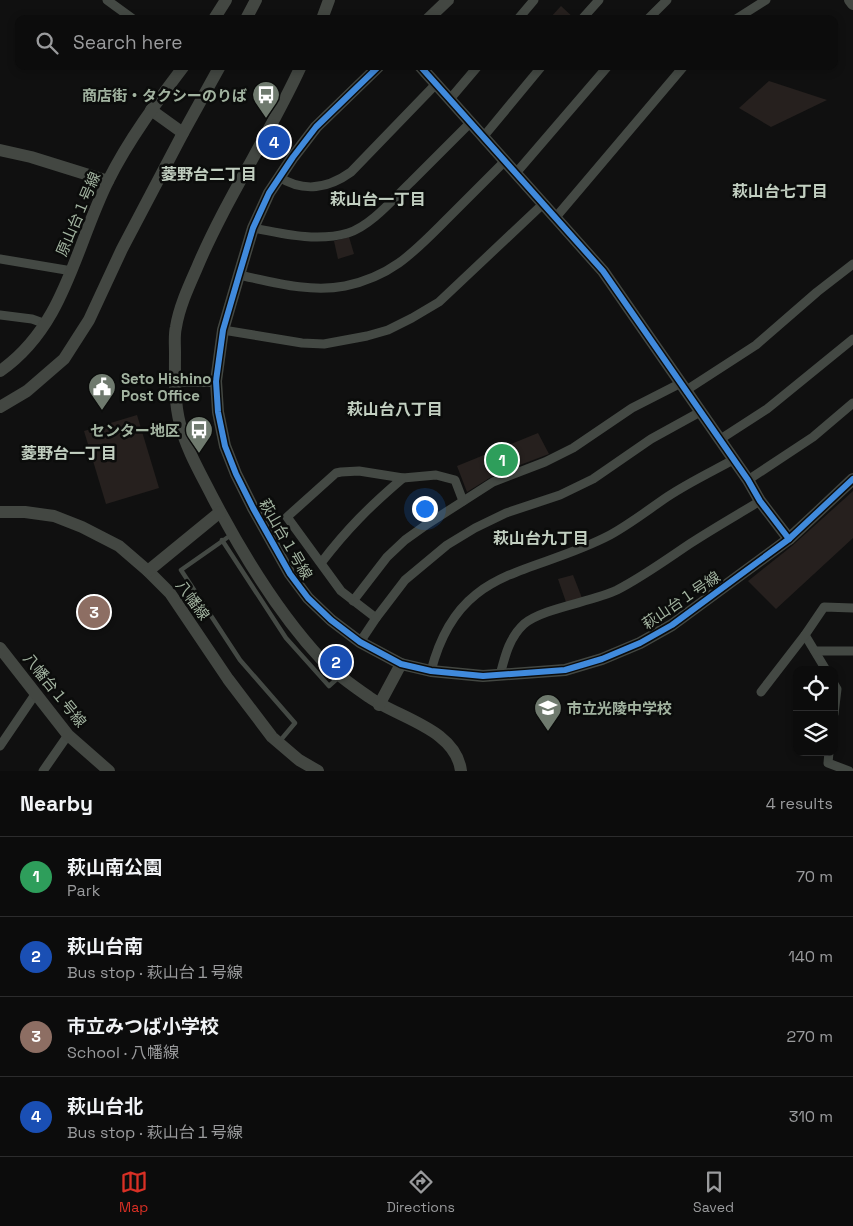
<!DOCTYPE html>
<meta charset="utf-8">
<style>
:root{--surface:#0c0c0c;--page:#151515;--text:#f1f3f6;--muted:#9a9b9d;--line:#2c2c2d;--accent:#d93025}
body{margin:0;font-family:"Space Grotesk","Noto Sans JP",sans-serif;background:var(--page);color:var(--text)}
.controls{position:absolute;right:15px;bottom:15px;display:grid;overflow:hidden;border-radius:10px;box-shadow:0 2px 8px #0003}
.controls button{width:45px;height:45px;display:grid;place-items:center;padding:0;border:0;border-bottom:1px solid var(--line);background:var(--surface);color:var(--text);font:25px sans-serif}
.you{position:absolute;left:424px;top:508px;width:18px;height:18px;margin:-12px;border:4px solid #fff;border-radius:50%;background:#1a73e8;box-shadow:0 0 0 8px #1a73e833}
.badge{display:grid;place-items:center;width:32px;height:32px;border-radius:50%;background:var(--accent);color:#fff;font-size:16px;font-weight:700}
.pin{position:absolute;translate:-50% -50%;border:2px solid #fff;box-shadow:0 1px 5px #0006}
.list{margin:0;padding:0;list-style:none}
h2{display:flex;justify-content:space-between;align-items:center;height:65px;margin:0;padding:0 20px;font-size:21px}
h2 small{font-size:16px;font-weight:400;color:var(--muted)}
.list li{display:grid;grid-template-columns:32px 1fr auto;gap:15px;align-items:center;box-sizing:border-box;height:80px;padding:0 20px;border-top:1px solid var(--line)}
.list b{display:block;font-size:19px;white-space:nowrap}
.list p{margin:0;font-size:16px;white-space:nowrap;color:var(--muted)}
.list em{font-size:16px;font-style:normal;color:var(--muted)}
.icon{flex:none;width:28px;height:28px;fill:none;stroke:currentColor;stroke-width:2;stroke-linecap:round;stroke-linejoin:round}
.map{position:relative;flex:none;width:853px;height:771px;overflow:hidden}
.search{position:absolute;background:var(--surface);box-shadow:0 2px 8px #0003;left:15px;right:15px;top:15px;height:55px;display:flex;align-items:center;gap:12px;box-sizing:border-box;padding:0 18px;border-radius:10px;color:var(--muted);font-size:19px}
.sheet{height:385px;background:var(--surface)}
nav{display:flex;justify-content:space-around;align-items:center;box-sizing:border-box;height:70px;border-top:1px solid var(--line);background:var(--surface);font-size:14px;color:var(--muted)}
nav a{display:grid;justify-items:center;gap:2px}
nav .on{color:var(--accent)}
.map>svg:first-child{display:block}
.green{fill:#26201e}
.lines{fill:none;stroke-linecap:round;stroke-linejoin:round}
.lane{stroke:#444944;stroke-width:4.5}
.street{stroke:#444944;stroke-width:9}
.secondary{stroke:#434742;stroke-width:12}
.cycleway-casing{stroke:#0b0c0b;stroke-width:9}
.cycleway{stroke:#408adc;stroke-width:6}
.labels{text-anchor:middle;dominant-baseline:central;stroke-width:5;stroke-linejoin:round;paint-order:stroke}
.poi-label{font-size:15px;font-weight:bold;fill:#a2b3a0;stroke:#0b0c0b;text-anchor:end}
.street-label{font-size:15px;fill:#a2b3a0;stroke:#0b0c0b}
.neighbourhood-label{font-size:16px;font-weight:bold;fill:#c2cfc1;stroke:#0b0c0b}
</style>
<div class="map">
<svg width="853" height="771" viewBox="0 0 853 771">
<rect width="100%" height="100%" fill="#101010"/>
<g class="green">
<polygon points="561,6 575,19 551,19 550,18"/>
<polygon points="769,81 827,100 771,127 739,108"/>
<polygon points="349,237 354,254 338,259 334,241"/>
<polygon points="137,415 159,488 106,504 84,431"/>
<polygon points="538,433 549,454 496,474 467,492 457,466"/>
<polygon points="853,491 853,538 776,609 748,581 792,546"/>
<polygon points="573,575 582,598 566,602 558,579"/>
</g>
<g class="lines">
<g class="lane">
<polyline points="231,535 181,570 240,660 295,723 279,742"/>
<polyline points="222,540 286,638 329,686 339,677"/>
</g>
<g class="street">
<polyline points="107,0 133,19"/>
<polyline points="518,19 534,0"/>
<polyline points="582,19 599,0"/>
<polyline points="648,19 667,0"/>
<polyline points="736,19 766,0"/>
<polyline points="450,99 478,66"/>
<polyline points="484,136 542,66"/>
<polyline points="516,173 608,66"/>
<path d="M 279,177 C 304,193 329,188 351,172 L 436,84"/>
<polyline points="556,217 684,66"/>
<path d="M 253,228 C 284,234 317,242 348,233 C 371,226 394,198 411,182 C 431,162 451,142 471,122"/>
<polyline points="0,259 72,271"/>
<path d="M 239,275 C 272,282 310,293 345,286 C 393,276 415,251 448,218 C 467,199 486,180 505,161"/>
<polyline points="0,315 32,319 46,324"/>
<polyline points="223,330 302,343 324,344 367,336 388,330 412,318 439,302 544,203"/>
<polyline points="685,391 756,345 817,292 853,264"/>
<polyline points="719,440 767,409 853,339"/>
<polyline points="748,480 813,437 853,403"/>
<path d="M 321,563 C 347,529 370,506 403,478"/>
<polyline points="353,601 387,557 405,540 426,525 493,482 545,462 573,448 632,408 681,383"/>
<polyline points="376,618 341,591 287,517 336,473 341,472 359,471 403,478 436,475 455,480 463,501"/>
<polyline points="805,635 826,670"/>
<polyline points="360,642 376,618 405,580 447,545 475,528 506,513 560,495 593,479 651,439 700,412"/>
<polyline points="815,651 853,651"/>
<path d="M 431,671 C 458,565 530,577 610,535 C 630,524 648,510 667,497 C 688,483 711,472 733,460"/>
<path d="M 500,675 C 505,656 509,638 524,624 C 543,608 592,602 617,590 C 644,576 667,559 691,543 C 714,528 737,515 760,501"/>
<polyline points="834,684 837,689 834,714"/>
<polyline points="761,692 805,635 824,607 853,608"/>
<polyline points="0,746 36,693"/>
<polyline points="829,752 828,763 849,771"/>
<polyline points="43,771 68,735"/>
</g>
<g class="secondary">
<polyline points="850,0 853,4"/>
<polyline points="214,19 226,0"/>
<polyline points="246,19 256,0"/>
<polyline points="322,19 329,0"/>
<polyline points="428,19 448,0"/>
<path d="M 301,66 C 269,136 225,200 196,270 C 188,288 179,308 176,327 C 174,335 175,344 175,352 C 175,376 174,401 180,424 C 187,451 201,474 213,498 C 243,555 278,613 322,660 C 336,674 353,686 369,697 C 398,718 456,729 461,771"/>
<polyline points="379,66 316,127 293,157 269,193 253,228 239,275 223,330 216,381 218,412 225,446 236,474 253,508 290,574 308,598 331,620 360,642 401,664 431,671 483,676 565,670 602,659 640,643 672,625 789,539 853,479"/>
<polyline points="420,66 603,271 748,480 760,501 789,539"/>
<polyline points="151,110 183,133"/>
<polyline points="0,150 31,157 108,181"/>
<path d="M 0,371 C 65,326 75,247 108,181 C 129,139 156,103 184,66"/>
<polyline points="175,381 216,381"/>
<polyline points="0,407 27,391 64,359 89,320 122,249 183,133 220,66"/>
<polyline points="0,512 25,512 54,516 82,527 119,546 148,571 170,593 228,679 272,737 299,760 318,771"/>
<polyline points="148,571 220,512"/>
<polyline points="0,648 68,735 109,771"/>
<polyline points="379,705 401,664"/>
</g>
<defs>
<g id="cycleway">
<polyline points="379,66 316,127 293,157 269,193 253,228 239,275 223,330 216,381 218,412 225,446 236,474 253,508 290,574 308,598 331,620 360,642 401,664 431,671 483,676 565,670 602,659 640,643 672,625 789,539 853,479"/>
<polyline points="420,66 603,271 748,480 760,501 789,539"/>
</g>
</defs>
<use href="#cycleway" class="cycleway-casing"/>
<use href="#cycleway" class="cycleway"/>
</g>
<defs>
<symbol id="bus-pin" viewBox="-11 -11 22 30"><path d="M0 17L-7.5 6A9.5 9.5 0 1 1 7.5 6Z" fill="#6f7a6e" stroke="#0b0c0b"/><path d="M-5-6H5V4H4V6H2V4H-2V6H-4V4H-5ZM-3.5-4V0h7V-4ZM-3.5 1.2v1.5H-2V1.2ZM2 1.2v1.5H3.5V1.2Z" fill="#fff"/></symbol>
<symbol id="civic-pin" viewBox="-11 -11 22 30"><path d="M0 17L-7.5 6A9.5 9.5 0 1 1 7.5 6Z" fill="#6f7a6e" stroke="#0b0c0b"/><path d="M-.6-6.5H3V-4.5H.6V-3L4-1V1h2V6H-6V1h2V-1L-.6-3ZM-1.2 2.5V6h2.4V2.5Z" fill="#fff"/></symbol>
<symbol id="school-pin" viewBox="-11 -11 22 30"><path d="M0 17L-7.5 6A9.5 9.5 0 1 1 7.5 6Z" fill="#6f7a6e" stroke="#0b0c0b"/><path d="M0-5L7-2L0 1L-7-2ZM-4 1L0 2.5L4 1V4Q0 6-4 4Z" fill="#fff"/></symbol>
</defs>
<g fill-rule="evenodd">
<use href="#bus-pin" x="250" y="79" width="32" height="43"/>
<use href="#civic-pin" x="86" y="371" width="32" height="43"/>
<use href="#bus-pin" x="183" y="414" width="32" height="43"/>
<use href="#school-pin" x="532" y="692" width="32" height="43"/>
</g>
<g class="labels">
<g class="poi-label">
<text x="247" y="95">商店街・タクシーのりば</text>
<text x="121" y="378" text-anchor="start">Seto Hishino<tspan x="121" dy="17">Post Office</tspan></text>
<text x="180" y="430">センター地区</text>
<text x="567" y="708" text-anchor="start">市立光陵中学校</text>
</g>
<g class="street-label">
<text transform="translate(78 214) rotate(-67)">原山台１号線</text>
<text transform="translate(286 539) rotate(60)">萩山台１号線</text>
<text transform="translate(193 600) rotate(54)">八幡線</text>
<text transform="translate(681 600) rotate(-34)">萩山台１号線</text>
<text transform="translate(55 690) rotate(51)">八幡台１号線</text>
</g>
<g class="neighbourhood-label">
<text x="209" y="174">菱野台二丁目</text>
<text x="780" y="191">萩山台七丁目</text>
<text x="378" y="199">萩山台一丁目</text>
<text x="395" y="409">萩山台八丁目</text>
<text x="69" y="453">菱野台一丁目</text>
<text x="541" y="538">萩山台九丁目</text>
</g>
</g>
</svg>
<div class="controls">
<button><svg class="icon" aria-label="locate" viewBox="0 0 24 24"><circle cx="12" cy="12" r="6"/><path d="M12 2v4M12 18v4M2 12h4M18 12h4"/></svg></button>
<button><svg class="icon" aria-label="layers" viewBox="0 0 24 24"><path d="M12 4l9 5-9 5-9-5zM3 14l9 5 9-5"/></svg></button>
</div>
<div class="you"></div>
<div class="pin badge" style="left:502px;top:460px;background:#2e9e5b">1</div>
<div class="pin badge" style="left:336px;top:662px;background:#1a4fb4">2</div>
<div class="pin badge" style="left:94px;top:612px;background:#8d6e63">3</div>
<div class="pin badge" style="left:274px;top:142px;background:#1a4fb4">4</div>
<div class="search"><svg class="icon" aria-label="search" viewBox="0 0 24 24"><circle cx="10" cy="10" r="6"/><path d="M15 15l6 6"/></svg>Search here</div>
</div>
<section class="sheet">
<h2>Nearby<small>4 results</small></h2>
<ul class="list">
<li><span class="badge" style="background:#2e9e5b">1</span><div><b>萩山南公園</b><p>Park</p></div><em>70 m</em></li>
<li><span class="badge" style="background:#1a4fb4">2</span><div><b>萩山台南</b><p>Bus stop · 萩山台１号線</p></div><em>140 m</em></li>
<li><span class="badge" style="background:#8d6e63">3</span><div><b>市立みつば小学校</b><p>School · 八幡線</p></div><em>270 m</em></li>
<li><span class="badge" style="background:#1a4fb4">4</span><div><b>萩山台北</b><p>Bus stop · 萩山台１号線</p></div><em>310 m</em></li>
</ul>
</section>
<nav>
<a class="on"><svg class="icon" aria-label="map" viewBox="0 0 24 24"><path d="M3 6l6-2 6 2 6-2v14l-6 2-6-2-6 2zM9 4v14M15 6v14"/></svg>Map</a>
<a><svg class="icon" aria-label="directions" viewBox="0 0 24 24"><path d="M12 3l9 9-9 9-9-9zM9 14v-3h6M13 9l2 2-2 2"/></svg>Directions</a>
<a><svg class="icon" aria-label="saved" viewBox="0 0 24 24"><path d="M7 4h10v16l-5-4-5 4z"/></svg>Saved</a>
</nav>
